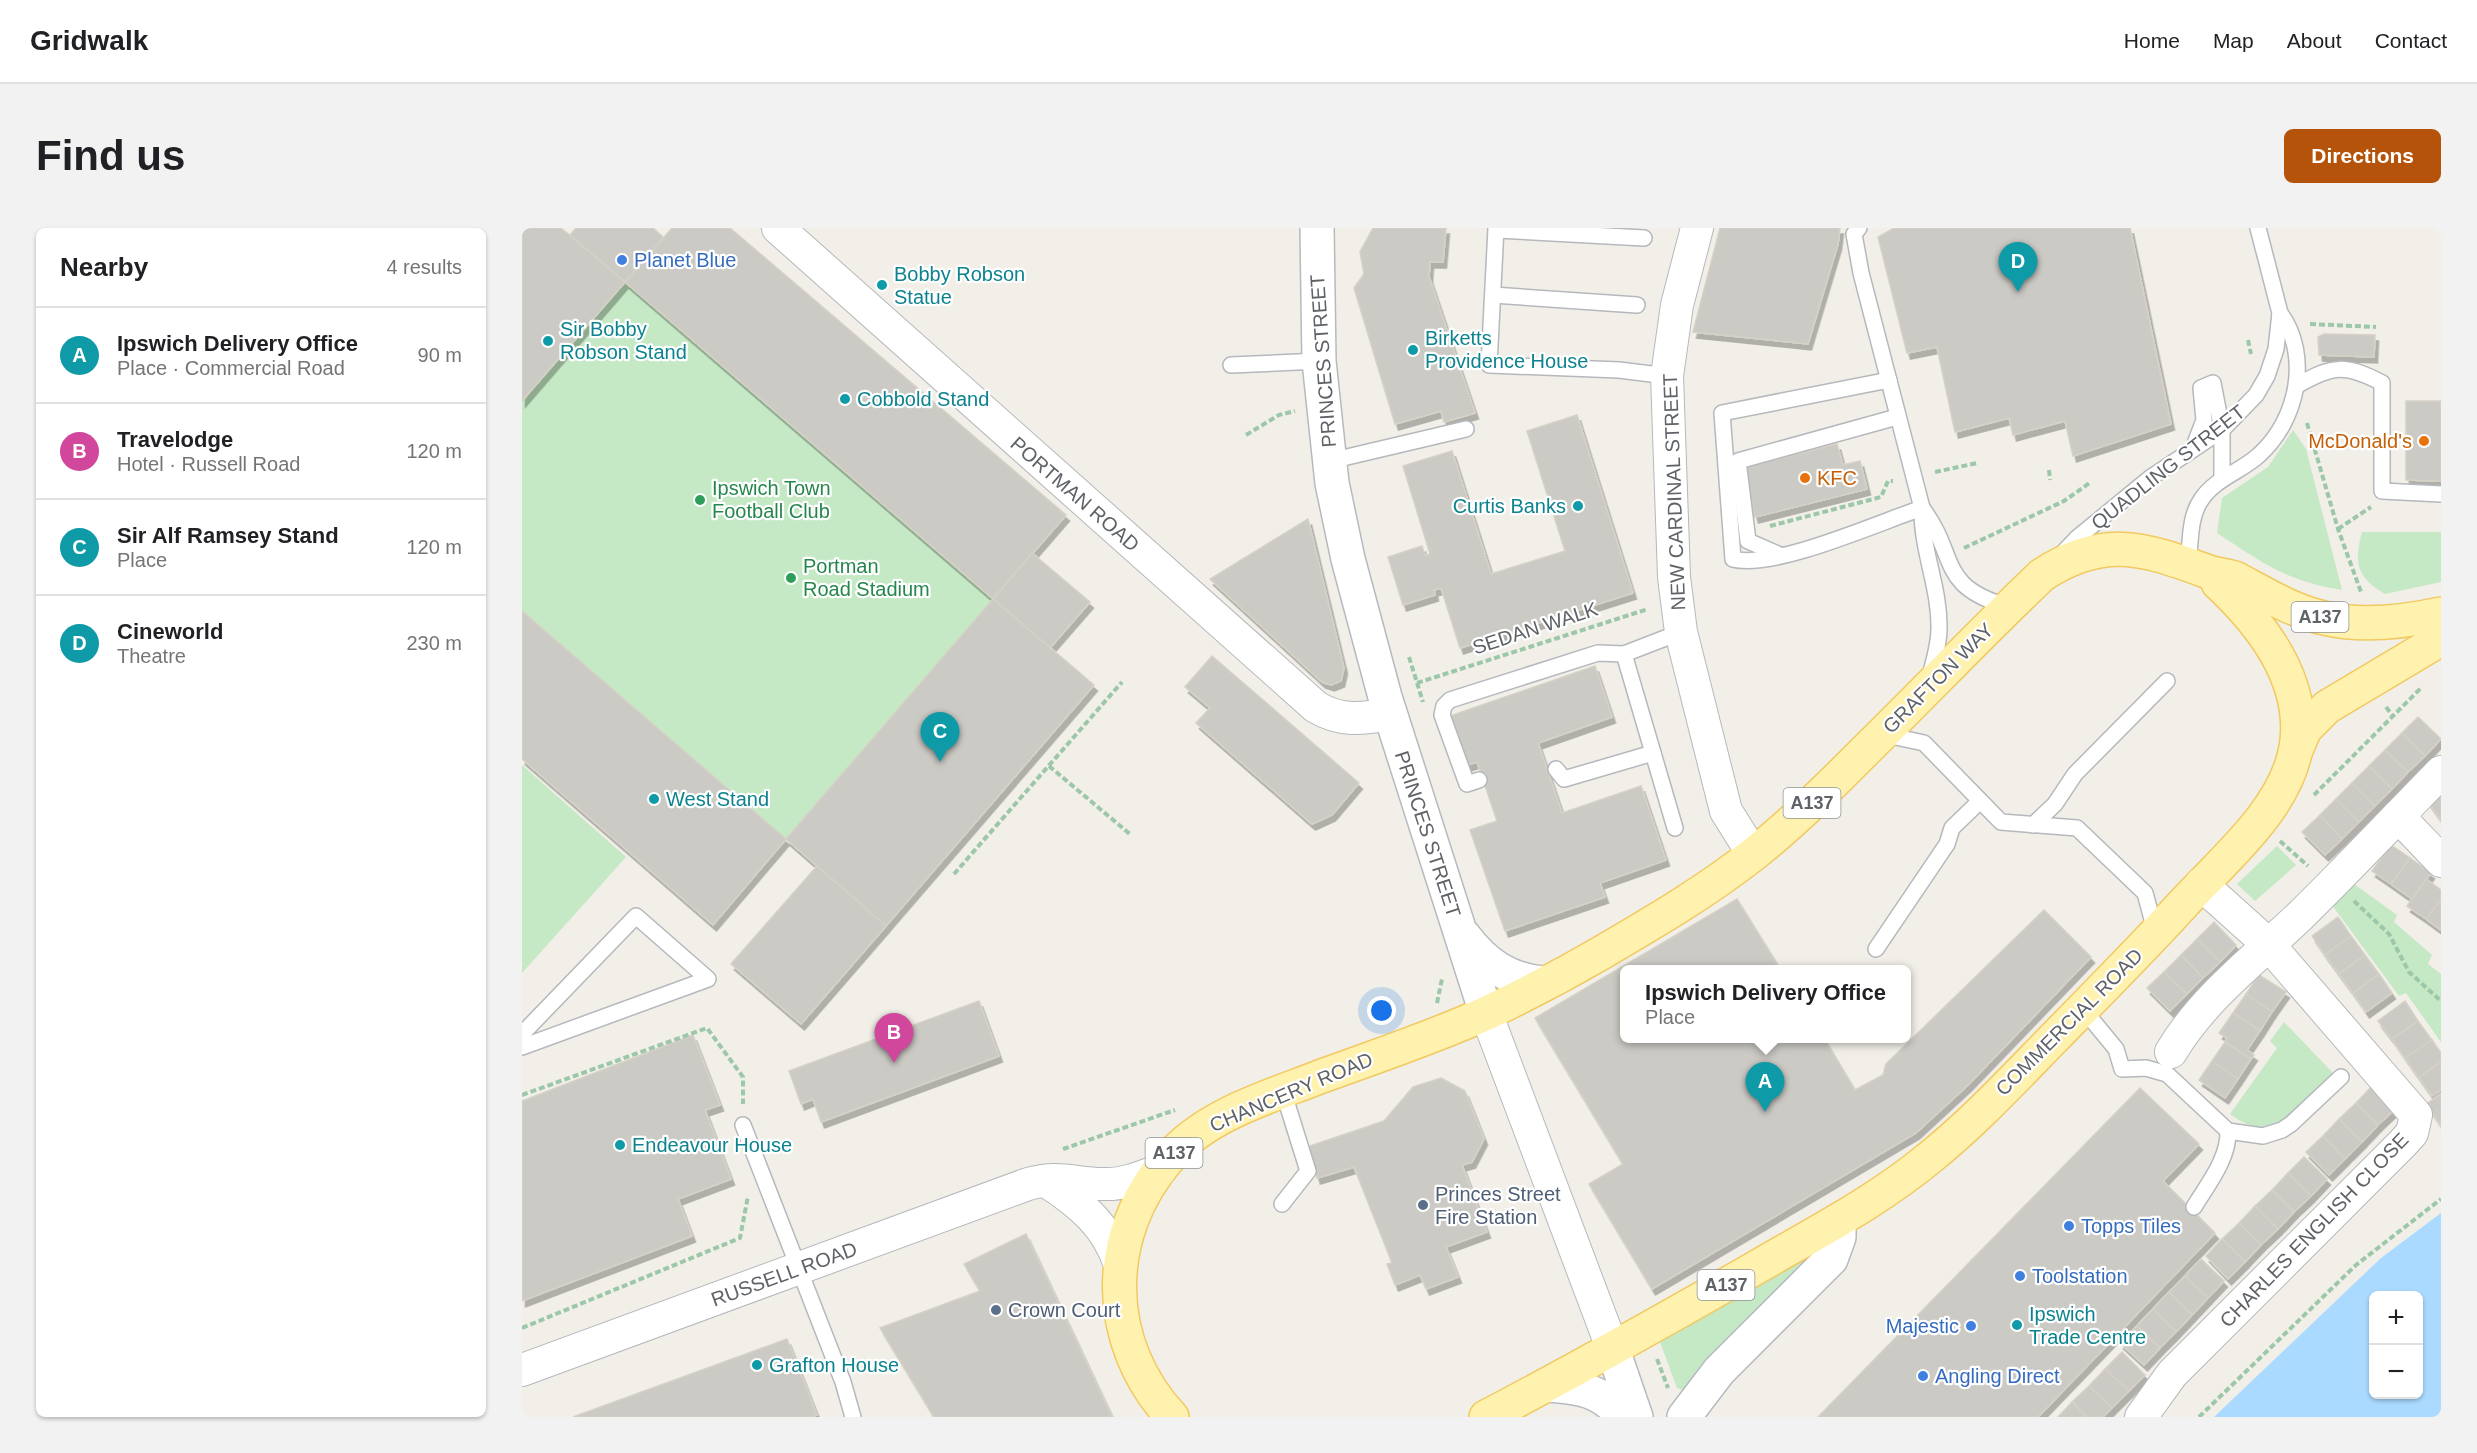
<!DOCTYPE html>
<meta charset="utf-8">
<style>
:root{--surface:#fff;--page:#f2f2f2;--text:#202124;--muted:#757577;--line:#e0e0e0;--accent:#b45309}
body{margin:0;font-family:Arial,sans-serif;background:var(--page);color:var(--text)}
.controls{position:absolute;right:18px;bottom:18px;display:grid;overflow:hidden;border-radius:9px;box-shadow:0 2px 4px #0004}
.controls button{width:54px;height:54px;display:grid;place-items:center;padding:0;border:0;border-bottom:2px solid var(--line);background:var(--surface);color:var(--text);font:30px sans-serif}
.you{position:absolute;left:860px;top:783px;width:21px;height:21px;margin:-15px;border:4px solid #fff;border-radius:50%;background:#1a73e8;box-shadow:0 0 0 9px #1a73e833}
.badge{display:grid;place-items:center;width:39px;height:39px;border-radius:50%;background:var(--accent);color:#fff;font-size:20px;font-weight:700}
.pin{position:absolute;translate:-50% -50px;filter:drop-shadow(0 2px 3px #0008)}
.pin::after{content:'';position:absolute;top:32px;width:21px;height:18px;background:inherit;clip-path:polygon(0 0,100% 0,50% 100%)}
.popup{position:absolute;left:1098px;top:737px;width:291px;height:78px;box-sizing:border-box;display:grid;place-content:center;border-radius:9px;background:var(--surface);filter:drop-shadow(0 2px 4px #0005);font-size:20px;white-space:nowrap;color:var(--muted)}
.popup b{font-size:22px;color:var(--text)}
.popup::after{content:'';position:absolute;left:50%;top:100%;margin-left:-12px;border:12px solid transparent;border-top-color:var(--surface)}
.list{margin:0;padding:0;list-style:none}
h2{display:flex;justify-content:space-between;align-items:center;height:78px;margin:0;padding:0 24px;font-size:26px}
h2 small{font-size:20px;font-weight:400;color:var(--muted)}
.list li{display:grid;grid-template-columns:39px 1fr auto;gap:18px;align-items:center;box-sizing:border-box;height:96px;padding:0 24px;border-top:2px solid var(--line)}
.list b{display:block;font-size:22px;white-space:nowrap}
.list p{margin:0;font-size:20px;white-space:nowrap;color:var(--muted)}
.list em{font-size:20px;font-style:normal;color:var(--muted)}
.map{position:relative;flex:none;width:1919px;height:1189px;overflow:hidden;border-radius:9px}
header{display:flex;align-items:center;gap:36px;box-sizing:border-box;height:84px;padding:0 30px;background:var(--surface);border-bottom:2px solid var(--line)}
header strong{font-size:28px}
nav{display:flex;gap:33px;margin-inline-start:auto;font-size:21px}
.intro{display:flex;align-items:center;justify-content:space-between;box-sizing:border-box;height:144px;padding:0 36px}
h1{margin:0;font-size:42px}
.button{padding:15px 27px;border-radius:9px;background:var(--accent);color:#fff;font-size:21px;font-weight:700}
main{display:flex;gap:36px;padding:0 36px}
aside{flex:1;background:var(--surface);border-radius:9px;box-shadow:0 2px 4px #0004}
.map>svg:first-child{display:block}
.green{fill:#c5e8c5}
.water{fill:#aadaff;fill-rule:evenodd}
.building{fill:#cccac5;stroke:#d6d1c6;stroke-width:1.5;filter:url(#shadow)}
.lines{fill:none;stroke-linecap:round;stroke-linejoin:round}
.service-casing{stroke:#b5b8bc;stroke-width:18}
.minor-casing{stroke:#b5b8bc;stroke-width:34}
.secondary-casing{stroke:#b6babf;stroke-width:36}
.primary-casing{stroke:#f2c960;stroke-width:36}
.path{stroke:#9cc7a9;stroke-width:4;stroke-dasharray:6 3;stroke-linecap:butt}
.service{stroke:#fff;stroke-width:15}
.minor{stroke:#fff;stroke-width:32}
.secondary{stroke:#fff;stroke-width:33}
.primary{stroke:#fff2af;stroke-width:33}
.shop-dot{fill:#3f7fe0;stroke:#fff;stroke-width:2}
.culture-dot{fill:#0f9aa8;stroke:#fff;stroke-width:2}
.food-dot{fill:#e8710a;stroke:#fff;stroke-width:2}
.leisure-dot{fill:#2e9e5b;stroke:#fff;stroke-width:2}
.service-dot{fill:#5c6f8a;stroke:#fff;stroke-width:2}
.labels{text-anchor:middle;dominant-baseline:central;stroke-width:4.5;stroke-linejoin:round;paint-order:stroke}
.shield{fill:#fff;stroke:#8f9295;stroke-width:1.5}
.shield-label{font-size:18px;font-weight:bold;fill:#5f6368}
.shop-label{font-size:20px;fill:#366cbe;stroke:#fff;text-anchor:start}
.culture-label{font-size:20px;fill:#0d838f;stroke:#fff;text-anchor:start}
.street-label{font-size:20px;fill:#5f6368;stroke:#fff}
.food-label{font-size:20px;fill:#c56008;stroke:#fff;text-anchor:end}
.leisure-label{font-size:20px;fill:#27864d;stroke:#fff;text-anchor:start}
.service-label{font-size:20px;fill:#4e5e75;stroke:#fff;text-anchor:start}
</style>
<header>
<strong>Gridwalk</strong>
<nav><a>Home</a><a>Map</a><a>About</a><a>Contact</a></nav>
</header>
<div class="intro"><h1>Find us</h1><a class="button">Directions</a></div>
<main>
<aside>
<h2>Nearby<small>4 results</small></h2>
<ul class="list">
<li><span class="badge" style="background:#0f9aa8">A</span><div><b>Ipswich Delivery Office</b><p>Place · Commercial Road</p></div><em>90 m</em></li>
<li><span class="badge" style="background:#d1479c">B</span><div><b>Travelodge</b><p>Hotel · Russell Road</p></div><em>120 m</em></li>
<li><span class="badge" style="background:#0f9aa8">C</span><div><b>Sir Alf Ramsey Stand</b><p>Place</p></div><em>120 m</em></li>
<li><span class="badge" style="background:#0f9aa8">D</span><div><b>Cineworld</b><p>Theatre</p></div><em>230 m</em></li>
</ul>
</aside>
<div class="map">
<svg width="1919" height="1189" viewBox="0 0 1919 1189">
<defs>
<filter id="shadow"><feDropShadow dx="3.5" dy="6" stdDeviation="0" flood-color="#0004"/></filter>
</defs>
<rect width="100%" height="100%" fill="#f1efe8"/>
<g class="green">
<polygon points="0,0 39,0 48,7 54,0 131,0 142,10 208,0 544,287 510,325 568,374 528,420 572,457 364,698 264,611 191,697 0,531"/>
<path d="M 1771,202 L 1784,221 L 1820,362 C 1764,353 1741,335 1695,305 L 1700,270 L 1746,239 Z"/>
<path d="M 1840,304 L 1919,304 L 1919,354 L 1863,366 C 1834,349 1832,335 1840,304 Z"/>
<polygon points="0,537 104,629 0,745"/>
<polygon points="1755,618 1774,637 1733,673 1715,656"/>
<polygon points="1832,656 1875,687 1872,694 1910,727 1906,736 1919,746 1919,814 1884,765 1877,768 1810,677"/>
<path d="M 1762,794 L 1811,845 C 1781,875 1753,921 1708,886 L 1755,820 L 1748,813 Z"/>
<polygon points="1288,1027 1292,1031 1166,1164 1155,1160 1137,1111"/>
</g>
<path class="water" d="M 1919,985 L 1919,1189 L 1692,1189 L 1859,1030 ZM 1852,1068 L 1896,1068 L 1896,1166 L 1852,1166 Z"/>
<g class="building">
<polygon points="0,0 39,0 103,54 0,173"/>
<polygon points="54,0 131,0 142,10 103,54 48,7"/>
<polygon points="150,0 208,0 544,287 471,371 103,54"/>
<polygon points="924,0 921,34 908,34 907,49 953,185 922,194 919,183 873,196 832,60 842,46 838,24 851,0"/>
<polygon points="1198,0 1318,0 1316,16 1286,116 1171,104"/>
<polygon points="1372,0 1608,0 1649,196 1551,228 1543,193 1491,207 1487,190 1433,204 1415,119 1385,125 1356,9"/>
<polygon points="1802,106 1853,107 1852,129 1797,127 1796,109"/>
<polygon points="1884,173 1919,173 1919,253 1884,252"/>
<polygon points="1055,187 1111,365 938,420 919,360 912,362 913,367 881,377 866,329 900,318 903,328 908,326 881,238 930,223 969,346 1043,323 1005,203"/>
<polygon points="1315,216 1321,237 1338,233 1345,261 1233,289 1220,240"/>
<polygon points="786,291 822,440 819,453 809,457 800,454 688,351"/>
<polygon points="510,325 568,374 528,420 471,371"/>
<polygon points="471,371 572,457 364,698 264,611"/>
<polygon points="0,383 264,611 191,697 0,531"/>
<polygon points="690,428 837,555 810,587 790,596 674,495 688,480 663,459"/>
<polygon points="1073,438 1090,489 1016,515 1040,585 1119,558 1144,632 1078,655 1083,669 983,703 948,602 975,593 955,534 945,537 928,488"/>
<polygon points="1896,489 1919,511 1903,528 1880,505"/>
<polygon points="1880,505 1903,528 1886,544 1863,522"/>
<polygon points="1863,522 1886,544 1870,561 1847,538"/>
<polygon points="1847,538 1870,561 1853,578 1830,555"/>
<polygon points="1830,555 1853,578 1837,594 1814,571"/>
<polygon points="1919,565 1919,592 1906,574"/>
<polygon points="1814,571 1837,594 1820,611 1798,587"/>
<polygon points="1798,587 1820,611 1803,627 1780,604"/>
<polygon points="1869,617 1888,630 1869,656 1850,643"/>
<polygon points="1888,630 1909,645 1890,671 1869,656"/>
<polygon points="295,638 364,698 279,796 209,736"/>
<polygon points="1904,651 1919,662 1919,671 1904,691 1885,678"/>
<polygon points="1215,671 1259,742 1102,742 1102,810 1302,810 1333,862 1361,847 1364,836 1522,682 1569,729 1446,857 1394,905 1130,1061 1067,956 1101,936 1013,790"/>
<polygon points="1919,671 1919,702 1904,691"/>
<polygon points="1816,689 1829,708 1803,727 1790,708"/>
<polygon points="1692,694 1714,717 1698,734 1675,711"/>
<polygon points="1829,708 1843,727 1817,746 1803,727"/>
<polygon points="1675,711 1698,734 1681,750 1659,727"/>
<polygon points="1659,727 1681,750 1665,766 1642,744"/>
<polygon points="1843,727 1857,746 1831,765 1817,746"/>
<polygon points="1642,744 1665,766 1648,783 1625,760"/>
<polygon points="1857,746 1870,765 1844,784 1831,765"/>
<polygon points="1737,747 1764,764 1750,784 1724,766"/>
<polygon points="1724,766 1750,784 1738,803 1711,785"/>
<polygon points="457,773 477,828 299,894 291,871 279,876 267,843"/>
<polygon points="1883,773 1896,793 1870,811 1856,793"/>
<polygon points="1711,785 1738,803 1725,822 1732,827 1729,831 1703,814 1705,810 1697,805"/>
<polygon points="1896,793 1910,812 1883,830 1870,811"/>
<polygon points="171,807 198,877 183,882 209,951 156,971 170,1008 0,1073 0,873"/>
<polygon points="1910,812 1919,825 1919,833 1897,850 1883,830"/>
<polygon points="1703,814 1729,831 1716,851 1690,833"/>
<polygon points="1690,833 1716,851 1703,870 1677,852"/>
<polygon points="1919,833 1919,862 1910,868 1897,850"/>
<polygon points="919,850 943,863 962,911 950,934 940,937 965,1004 924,1019 936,1049 904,1061 898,1047 873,1057 865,1036 870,1035 832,939 795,950 785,919 862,893 891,859"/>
<polygon points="1850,858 1873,881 1856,897 1834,875"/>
<polygon points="1618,860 1677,916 1641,953 1693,1005 1516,1189 1296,1189"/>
<polygon points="1919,866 1919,898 1904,876"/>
<polygon points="1834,875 1856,897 1840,914 1817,891"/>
<polygon points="1817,891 1840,914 1823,931 1801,908"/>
<polygon points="1801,908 1823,931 1807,947 1784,924"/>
<polygon points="1782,929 1805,951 1789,968 1766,945"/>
<polygon points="1766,945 1789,968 1772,984 1750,962"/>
<polygon points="1750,962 1772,984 1756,1001 1733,978"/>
<polygon points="1733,978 1756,1001 1739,1017 1717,995"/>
<polygon points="1717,995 1739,1017 1723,1034 1700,1011"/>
<polygon points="504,1006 590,1189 412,1189 358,1100 458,1063 442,1036"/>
<polygon points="1700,1011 1723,1034 1706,1051 1684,1028"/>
<polygon points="1679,1031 1702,1053 1686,1070 1663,1048"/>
<polygon points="1663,1048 1686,1070 1670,1087 1647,1064"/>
<polygon points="1647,1064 1670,1087 1654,1104 1631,1081"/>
<polygon points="1631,1081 1654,1104 1638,1120 1615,1098"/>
<polygon points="1615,1098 1638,1120 1622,1137 1598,1115"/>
<polygon points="265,1111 295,1187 289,1189 51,1189"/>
<polygon points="1600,1124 1623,1147 1607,1163 1583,1141"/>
<polygon points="1583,1141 1607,1163 1590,1180 1567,1158"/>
<polygon points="1567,1158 1590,1180 1581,1189 1565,1189 1550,1174"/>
<polygon points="1550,1174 1565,1189 1536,1189"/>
</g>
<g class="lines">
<defs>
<g id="service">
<polyline points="974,0 967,137 1097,142 1145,148"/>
<path d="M 1337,0 L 1332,6 L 1339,45 L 1400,280 C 1399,321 1418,360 1417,401 C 1417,417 1412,432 1408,448"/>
<polyline points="975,2 1122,10"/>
<polyline points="971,67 1115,77"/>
<polyline points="709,137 797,133"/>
<path d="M 1367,152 L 1200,185 L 1211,331 C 1251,342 1358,294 1400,280"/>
<path d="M 1776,157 C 1811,137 1824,136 1860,155 L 1860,263 L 1919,266"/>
<polyline points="1671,221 1682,192 1679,160 1691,155 1700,202 1700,251"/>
<polyline points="808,233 944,201"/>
<path d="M 1400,280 C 1437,329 1414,358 1487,379"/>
<polyline points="1258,327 1226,313 1216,233 1375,189"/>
<polyline points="1539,327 1555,310 1628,250 1700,202 1734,167 1745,148 1754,121 1758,85 1736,0"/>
<path d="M 1666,334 C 1669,314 1667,289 1679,272 C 1692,251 1720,243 1737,227 C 1776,192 1789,127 1758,85"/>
<polyline points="1360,506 1402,515 1479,594 1555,600 1623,665 1634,706"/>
<polyline points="1034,541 1042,551 1131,525"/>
<polyline points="957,552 945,556 920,487 922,478 928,472 1076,425 1102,426"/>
<polyline points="1511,597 1533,576 1553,546 1645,453"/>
<polyline points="1153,600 1102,426 1159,404"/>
<polyline points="1354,721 1425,616 1430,600 1458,573"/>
<polyline points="1561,781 1594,821 1600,841 1624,840 1645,846 1706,903 1741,908 1760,902 1769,896 1819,849"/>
<polyline points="0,806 114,688 186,751 0,819"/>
<polyline points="221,897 321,1154 331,1189"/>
<polyline points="760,976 786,943 761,863"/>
<path d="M 1672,979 C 1686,956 1707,930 1706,903"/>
</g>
<g id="minor">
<path d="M 256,0 L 794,479 C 819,494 840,491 868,486"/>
<polyline points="1175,0 1155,77 1145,148 1152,349 1159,404 1204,583 1231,626"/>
<polyline points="1876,588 1919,633"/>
<polyline points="964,785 1091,1122"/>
<path d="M 1649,824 C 1681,770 1733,731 1778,688 C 1826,641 1872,592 1919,544"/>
<path d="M 524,953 C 558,975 585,997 598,1037"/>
<path d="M 0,1142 L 506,956 C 538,947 552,956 582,956 C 601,957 620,949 638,942"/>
<polyline points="1619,1189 1650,1146 1880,916 1890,905 1894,887 1747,717 1679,656"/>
</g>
<g id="secondary">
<polyline points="795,0 797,133 810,255 826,331 863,469 964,785"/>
<path d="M 942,708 C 963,736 986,752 1021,755"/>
<polyline points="1091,1122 1114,1189"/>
<path d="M 1025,1157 C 1058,1159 1079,1162 1102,1189"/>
<polyline points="1162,1189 1197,1143 1309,1031 1317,1009 1317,992"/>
</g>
<g id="primary">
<polyline points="1774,522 1783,501 1805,479 1919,411"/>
<path d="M 650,1189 C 581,1115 580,1007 647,930 C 685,886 747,869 800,848 C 855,828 912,809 965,785 C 1003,767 1043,746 1079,725 C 1132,694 1185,663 1233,625 C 1273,593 1310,556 1347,519 C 1405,462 1461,403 1520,347 C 1581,307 1621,320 1684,343 C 1694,347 1705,347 1715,351 C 1743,366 1770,383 1802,390 C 1839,399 1882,394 1919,386"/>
<path d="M 964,1189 C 1056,1141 1146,1090 1235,1039 C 1293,1005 1354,974 1406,931 C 1450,896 1490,853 1529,813 C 1573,768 1618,723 1661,676 C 1701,632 1763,582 1774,520 C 1785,454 1741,397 1696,355"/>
</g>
</defs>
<use href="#service" class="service-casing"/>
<use href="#minor" class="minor-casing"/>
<use href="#secondary" class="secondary-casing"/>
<use href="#primary" class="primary-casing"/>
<g class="path">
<polyline points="1788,96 1854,99"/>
<polyline points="1726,112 1729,126"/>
<polyline points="1785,195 1816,301 1839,364"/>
<polyline points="724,207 757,187 773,183"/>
<polyline points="1527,242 1528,252"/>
<polyline points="1413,244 1455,235"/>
<polyline points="1248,298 1359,269 1366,253 1371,253"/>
<polyline points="1816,301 1849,279"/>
<polyline points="1442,320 1542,273 1569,254"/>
<polyline points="887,429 901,474"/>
<polyline points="895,455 1126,381"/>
<polyline points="1864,479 1871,488"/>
<polyline points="527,538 609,607"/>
<polyline points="1792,567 1899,460"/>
<polyline points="1758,613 1786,638"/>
<polyline points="432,646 600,454"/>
<polyline points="1832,673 1867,706 1887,744 1919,773"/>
<polyline points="915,775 920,751"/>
<polyline points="0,867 185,800 221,849 221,876"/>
<polyline points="541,921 653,882"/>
<polyline points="0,1100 218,1010 226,968"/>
<polyline points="1135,1131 1146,1160"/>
<polyline points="1677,1189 1834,1037 1919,971"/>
</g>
<use href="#service" class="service"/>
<use href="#minor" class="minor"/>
<use href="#secondary" class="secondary"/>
<use href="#primary" class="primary"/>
</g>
<g class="shop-dot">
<circle cx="100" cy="32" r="6"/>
<circle cx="1547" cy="998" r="6"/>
<circle cx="1498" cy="1048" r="6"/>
<circle cx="1449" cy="1098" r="6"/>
<circle cx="1401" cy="1148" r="6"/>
</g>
<g class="culture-dot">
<circle cx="360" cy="57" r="6"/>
<circle cx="26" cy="113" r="6"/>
<circle cx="891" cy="122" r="6"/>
<circle cx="323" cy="171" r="6"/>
<circle cx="1056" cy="278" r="6"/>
<circle cx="132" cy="571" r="6"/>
<circle cx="98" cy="917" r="6"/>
<circle cx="1495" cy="1097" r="6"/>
<circle cx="235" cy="1137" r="6"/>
</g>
<g class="food-dot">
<circle cx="1902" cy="213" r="6"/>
<circle cx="1283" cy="250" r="6"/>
</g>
<g class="leisure-dot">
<circle cx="178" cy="272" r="6"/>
<circle cx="269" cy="350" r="6"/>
</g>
<g class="service-dot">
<circle cx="901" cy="977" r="6"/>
<circle cx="474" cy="1082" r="6"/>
</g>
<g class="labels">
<g class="shield">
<rect x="1769.5" y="374" width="57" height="30" rx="4.5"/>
<rect x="1261.5" y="560" width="57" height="30" rx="4.5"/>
<rect x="623.5" y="910" width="57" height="30" rx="4.5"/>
<rect x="1175.5" y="1042" width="57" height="30" rx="4.5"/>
</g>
<g class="shield-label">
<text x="1798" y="389">A137</text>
<text x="1290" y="575">A137</text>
<text x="652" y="925">A137</text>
<text x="1204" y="1057">A137</text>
</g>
<g class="shop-label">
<text x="112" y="32">Planet Blue</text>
<text x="1559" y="998">Topps Tiles</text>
<text x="1510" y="1048">Toolstation</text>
<text x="1437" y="1098" text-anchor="end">Majestic</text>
<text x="1413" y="1148">Angling Direct</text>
</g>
<g class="culture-label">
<text x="372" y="46">Bobby Robson<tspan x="372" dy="23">Statue</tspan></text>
<text x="38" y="101">Sir Bobby<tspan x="38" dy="23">Robson Stand</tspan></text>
<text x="903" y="110">Birketts<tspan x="903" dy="23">Providence House</tspan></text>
<text x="335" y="171">Cobbold Stand</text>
<text x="1044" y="278" text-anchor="end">Curtis Banks</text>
<text x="144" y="571">West Stand</text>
<text x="110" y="917">Endeavour House</text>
<text x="1507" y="1086">Ipswich<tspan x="1507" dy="23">Trade Centre</tspan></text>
<text x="247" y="1137">Grafton House</text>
</g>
<g class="street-label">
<text transform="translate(801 133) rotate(-94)">PRINCES STREET</text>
<text transform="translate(1646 239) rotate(-38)">QUADLING STREET</text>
<text transform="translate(1152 264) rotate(-92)">NEW CARDINAL STREET</text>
<text transform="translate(553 266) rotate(41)">PORTMAN ROAD</text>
<text transform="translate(1013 400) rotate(-18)">SEDAN WALK</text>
<text transform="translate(1416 450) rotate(-45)">GRAFTON WAY</text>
<text transform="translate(906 606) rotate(72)">PRINCES STREET</text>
<text transform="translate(1547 794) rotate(-45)">COMMERCIAL ROAD</text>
<text transform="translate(769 864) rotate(-23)">CHANCERY ROAD</text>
<text transform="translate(1792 1002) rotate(-46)">CHARLES ENGLISH CLOSE</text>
<text transform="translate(262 1046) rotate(-20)">RUSSELL ROAD</text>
</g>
<g class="food-label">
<text x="1890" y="213">McDonald's</text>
<text x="1295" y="250" text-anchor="start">KFC</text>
</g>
<g class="leisure-label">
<text x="190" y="260">Ipswich Town<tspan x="190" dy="23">Football Club</tspan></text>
<text x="281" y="338">Portman<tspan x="281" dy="23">Road Stadium</tspan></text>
</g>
<g class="service-label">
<text x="913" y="966">Princes Street<tspan x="913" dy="23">Fire Station</tspan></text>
<text x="486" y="1082">Crown Court</text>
</g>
</g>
</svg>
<div class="controls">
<button>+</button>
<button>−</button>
</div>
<div class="you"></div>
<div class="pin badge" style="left:1243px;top:884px;background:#0f9aa8">A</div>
<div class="popup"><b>Ipswich Delivery Office</b>Place</div>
<div class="pin badge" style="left:372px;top:835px;background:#d1479c">B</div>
<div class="pin badge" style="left:418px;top:534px;background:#0f9aa8">C</div>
<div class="pin badge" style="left:1496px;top:64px;background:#0f9aa8">D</div>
</div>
</main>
